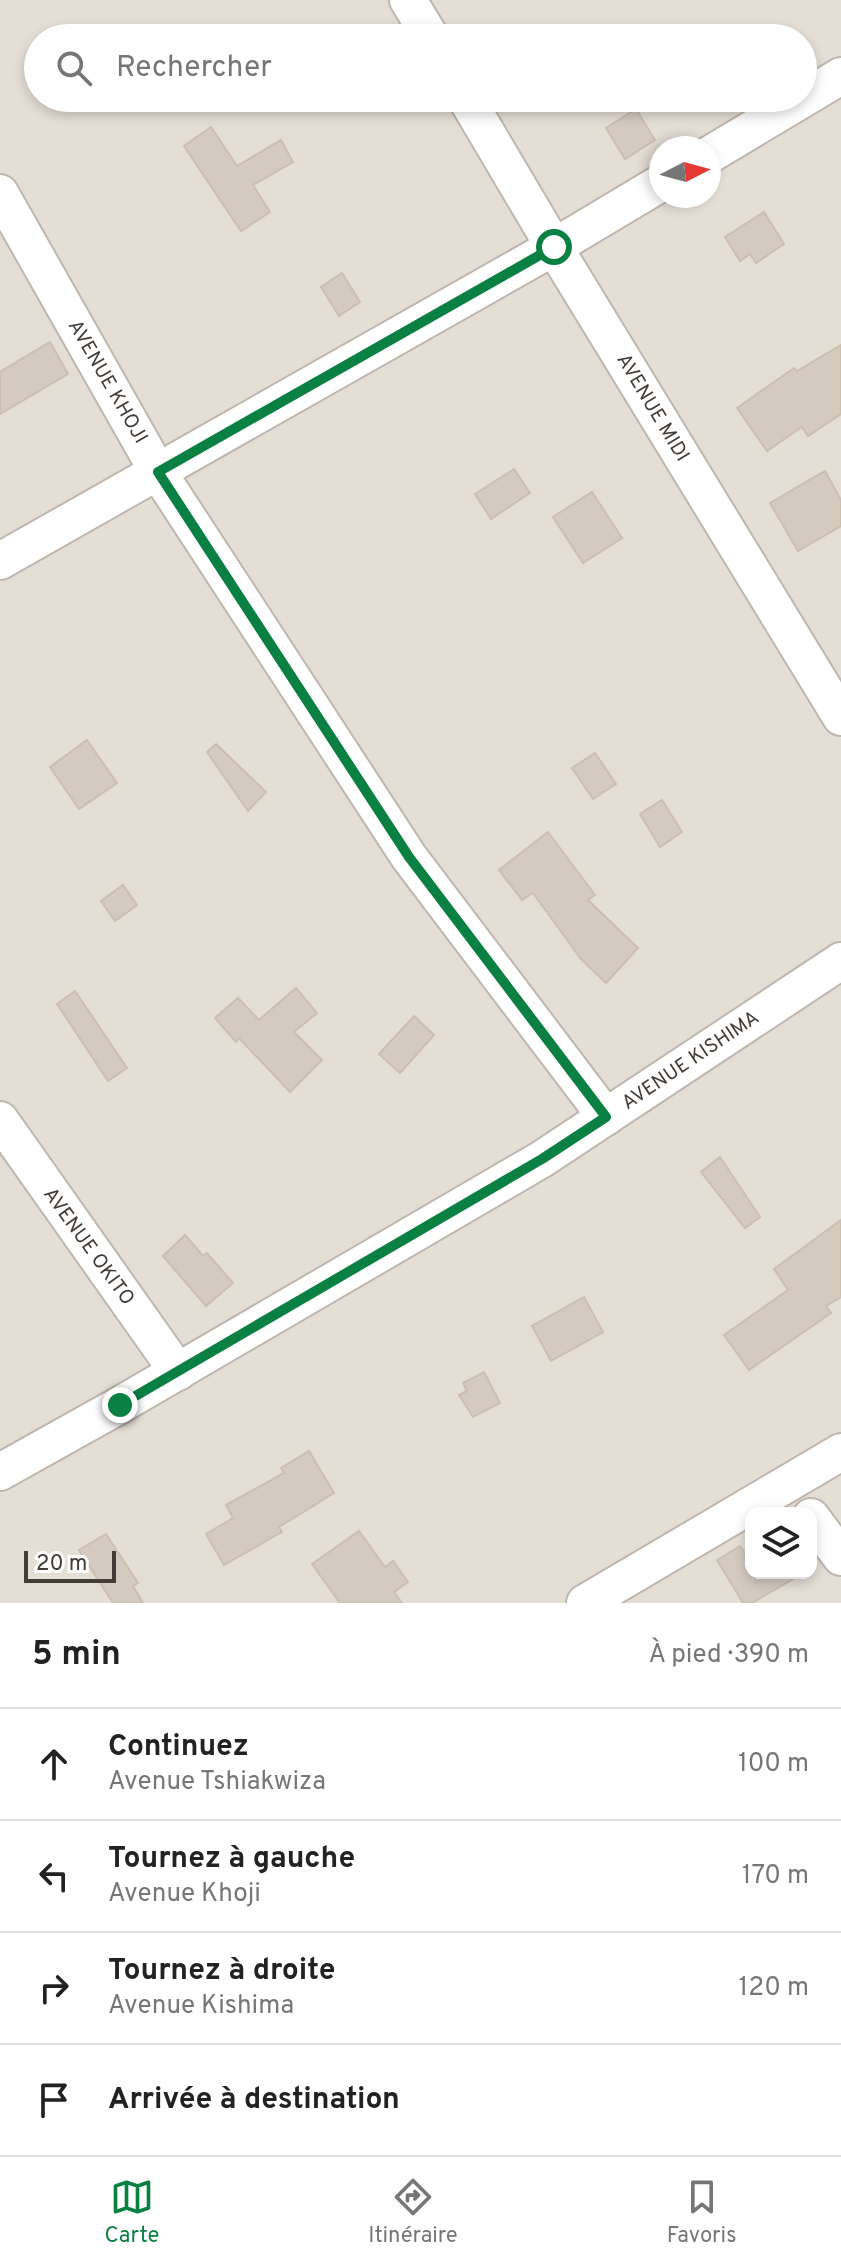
<!DOCTYPE html>
<html lang="fr">
<meta charset="utf-8">
<style>
:root{--surface:#fff;--page:#f2f2f2;--text:#222;--muted:#767676;--line:#e0e0e0;--accent:#0b8043}
body{margin:0;font-family:Overpass,sans-serif;background:var(--page);color:var(--text)}
.controls{position:absolute;right:24px;bottom:24px;display:grid;overflow:hidden;border-radius:16px;box-shadow:0 4px 12px #0003}
.controls button{width:72px;height:72px;display:grid;place-items:center;padding:0;border:0;border-bottom:2px solid var(--line);background:var(--surface);color:var(--text);font:40px sans-serif}
.compass{position:absolute;left:649px;top:136px;width:72px;height:72px;border-radius:50%;background:var(--surface);box-shadow:0 4px 12px #0003;rotate:84deg}
.scale{position:absolute;left:24px;bottom:20px;width:92px;box-sizing:border-box;padding-left:8px;border:4px solid #433c36;border-top:0;font-size:22px;line-height:28px;white-space:nowrap;color:#433c36;-webkit-text-stroke:6px #fff;paint-order:stroke}
.stop{position:absolute;width:24px;height:24px;margin:-18px;border:6px solid #0b8043;border-radius:50%;background:#fff}
.stop.end{background:#0b8043;border-color:#fff;box-shadow:0 2px 8px #0008}
.list{margin:0;padding:0;list-style:none}
h2{display:flex;justify-content:space-between;align-items:center;height:104px;margin:0;padding:0 32px;font-size:34px}
h2 small{font-size:26px;font-weight:400;color:var(--muted)}
.list li{display:grid;grid-template-columns:52px 1fr auto;gap:24px;align-items:center;box-sizing:border-box;height:112px;padding:0 32px;border-top:2px solid var(--line)}
.list b{display:block;font-size:30px;white-space:nowrap}
.list p{margin:0;font-size:26px;white-space:nowrap;color:var(--muted)}
.list em{font-size:26px;font-style:normal;color:var(--muted)}
.icon{flex:none;width:44px;height:44px;fill:none;stroke:currentColor;stroke-width:2;stroke-linecap:round;stroke-linejoin:round}
.map{position:relative;flex:none;width:841px;height:1603px;overflow:hidden}
.search{position:absolute;background:var(--surface);box-shadow:0 4px 12px #0003;left:24px;right:24px;top:24px;height:88px;display:flex;align-items:center;gap:20px;box-sizing:border-box;padding:0 28px;border-radius:44px;color:var(--muted);font-size:30px}
.sheet{height:552px;background:var(--surface)}
nav{display:flex;justify-content:space-around;align-items:center;box-sizing:border-box;height:112px;border-top:2px solid var(--line);background:var(--surface);font-size:22px;color:var(--muted)}
nav a{display:grid;justify-items:center;gap:4px}
nav .on{color:var(--accent)}
.map>svg:first-child{display:block}
.residential{fill:#e5ded5;fill-rule:evenodd}
.building{fill:#d5cac0;stroke:#ccbeb1;stroke-width:2}
.lines{fill:none;stroke-linecap:round;stroke-linejoin:round}
.street-casing{stroke:#bfb6ad;stroke-width:40}
.street{stroke:#fff;stroke-width:36}
.route{stroke:#0b8043;stroke-width:10}
.labels{text-anchor:middle;dominant-baseline:central;stroke-width:8;stroke-linejoin:round;paint-order:stroke}
.street-label{font-size:20px;fill:#433c36;stroke:#fff}
</style>
<div class="map">
<svg width="841" height="1603" viewBox="0 0 841 1603">
<rect width="100%" height="100%" fill="#f1ece6"/>
<path class="residential" d="M 0,0 L 841,0 L 841,1603 L 0,1603 ZM 38,38 L 803,38 L 803,98 L 38,98 ZM 661,148 L 709,148 L 709,196 L 661,196 ZM 751,1513 L 811,1513 L 811,1573 L 751,1573 Z"/>
<g class="building">
<polygon points="636,109 655,140 625,159 606,128"/>
<polygon points="211,127 237,166 281,140 293,162 253,185 270,212 241,231 184,146"/>
<polygon points="764,212 784,244 756,263 750,254 740,261 725,237"/>
<polygon points="342,273 360,302 339,316 321,287"/>
<polygon points="50,342 68,374 0,414 0,372"/>
<polygon points="841,345 841,414 808,436 802,427 767,451 737,408 794,368 797,371"/>
<polygon points="514,469 530,493 491,519 475,494"/>
<polygon points="825,471 841,500 841,526 798,551 770,503"/>
<polygon points="592,492 622,538 583,563 553,517"/>
<polygon points="87,740 117,783 79,809 50,767"/>
<polygon points="216,744 266,792 248,811 207,752"/>
<polygon points="595,753 616,784 593,799 572,768"/>
<polygon points="662,800 682,832 660,847 640,814"/>
<polygon points="548,832 595,895 588,900 638,948 606,983 581,959 533,893 522,900 499,870"/>
<polygon points="123,885 137,905 115,921 101,901"/>
<polygon points="296,988 317,1013 294,1032 322,1060 290,1092 239,1038 236,1042 215,1018 238,998 259,1020"/>
<polygon points="75,991 127,1068 108,1081 57,1004"/>
<polygon points="414,1016 434,1035 400,1073 379,1054"/>
<polygon points="720,1157 760,1217 745,1228 701,1172"/>
<polygon points="841,1220 841,1297 826,1306 831,1313 749,1370 724,1335 788,1290 774,1269"/>
<polygon points="185,1235 203,1256 207,1253 233,1283 206,1306 163,1256"/>
<polygon points="584,1297 603,1332 551,1361 532,1326"/>
<polygon points="484,1372 500,1403 473,1417 459,1395 467,1391 463,1383"/>
<polygon points="309,1451 334,1493 279,1527 282,1532 224,1565 206,1534 233,1518 226,1505 284,1473 281,1468"/>
<polygon points="359,1531 385,1567 393,1561 408,1582 394,1592 402,1603 340,1603 312,1564"/>
<polygon points="106,1534 138,1583 133,1586 143,1603 113,1603 79,1550"/>
<polygon points="740,1546 751,1562 751,1573 803,1573 752,1603 743,1603 717,1560"/>
</g>
<g class="lines">
<defs>
<g id="street">
<polyline points="408,0 431,38"/>
<polyline points="466,98 554,247 841,717"/>
<polyline points="709,155 841,76"/>
<polyline points="0,193 158,472 409,857 606,1117"/>
<polyline points="0,561 554,247 661,183"/>
<polyline points="0,1120 178,1372"/>
<polyline points="0,1472 120,1405 542,1159 841,961"/>
<polyline points="811,1517 841,1557"/>
<polyline points="585,1603 841,1452"/>
</g>
</defs>
<use href="#street" class="street-casing"/>
<use href="#street" class="street"/>
</g>
<g class="lines">
<polyline class="route" points="120,1405 542,1159 606,1117 409,857 158,472 554,247"/>
</g>
<g class="labels">
<g class="street-label">
<text transform="translate(107 382) rotate(60)">AVENUE KHOJI</text>
<text transform="translate(652 408) rotate(59)">AVENUE MIDI</text>
<text transform="translate(691 1061) rotate(-34)">AVENUE KISHIMA</text>
<text transform="translate(88 1247) rotate(54)">AVENUE OKITO</text>
</g>
</g>
</svg>
<div class="controls">
<button><svg class="icon" aria-label="layers" viewBox="0 0 24 24"><path d="M12 4l9 5-9 5-9-5zM3 14l9 5 9-5"/></svg></button>
</div>
<svg class="compass" viewBox="-18 -18 36 36"><path d="M0-13l5 13h-10z" fill="#e53935"/><path d="M0 13l5-13h-10z" fill="#767676"/></svg>
<div class="scale">20 m</div>
<div class="stop" style="left:554px;top:247px"></div>
<div class="stop end" style="left:120px;top:1405px"></div>
<div class="search"><svg class="icon" aria-label="search" viewBox="0 0 24 24"><circle cx="10" cy="10" r="6"/><path d="M15 15l6 6"/></svg>Rechercher</div>
</div>
<section class="sheet">
<h2>5 min<small>À pied · 390 m</small></h2>
<ul class="list">
<li><svg class="icon" aria-label="ahead" viewBox="0 0 24 24"><path d="M12 20V5M6 11l6-6 6 6"/></svg><div><b>Continuez</b><p>Avenue Tshiakwiza</p></div><em>100 m</em></li>
<li><svg class="icon" aria-label="left" viewBox="0 0 24 24"><path d="M17 20v-9H6M10 6l-5 5 5 5"/></svg><div><b>Tournez à gauche</b><p>Avenue Khoji</p></div><em>170 m</em></li>
<li><svg class="icon" aria-label="right" viewBox="0 0 24 24"><path d="M7 20v-9h11M14 6l5 5-5 5"/></svg><div><b>Tournez à droite</b><p>Avenue Kishima</p></div><em>120 m</em></li>
<li><svg class="icon" aria-label="arrive" viewBox="0 0 24 24"><path d="M6 21V4h12l-3 4 3 4H6"/></svg><div><b>Arrivée à destination</b></div></li>
</ul>
</section>
<nav>
<a class="on"><svg class="icon" aria-label="map" viewBox="0 0 24 24"><path d="M3 6l6-2 6 2 6-2v14l-6 2-6-2-6 2zM9 4v14M15 6v14"/></svg>Carte</a>
<a><svg class="icon" aria-label="directions" viewBox="0 0 24 24"><path d="M12 3l9 9-9 9-9-9zM9 14v-3h6M13 9l2 2-2 2"/></svg>Itinéraire</a>
<a><svg class="icon" aria-label="saved" viewBox="0 0 24 24"><path d="M7 4h10v16l-5-4-5 4z"/></svg>Favoris</a>
</nav>
